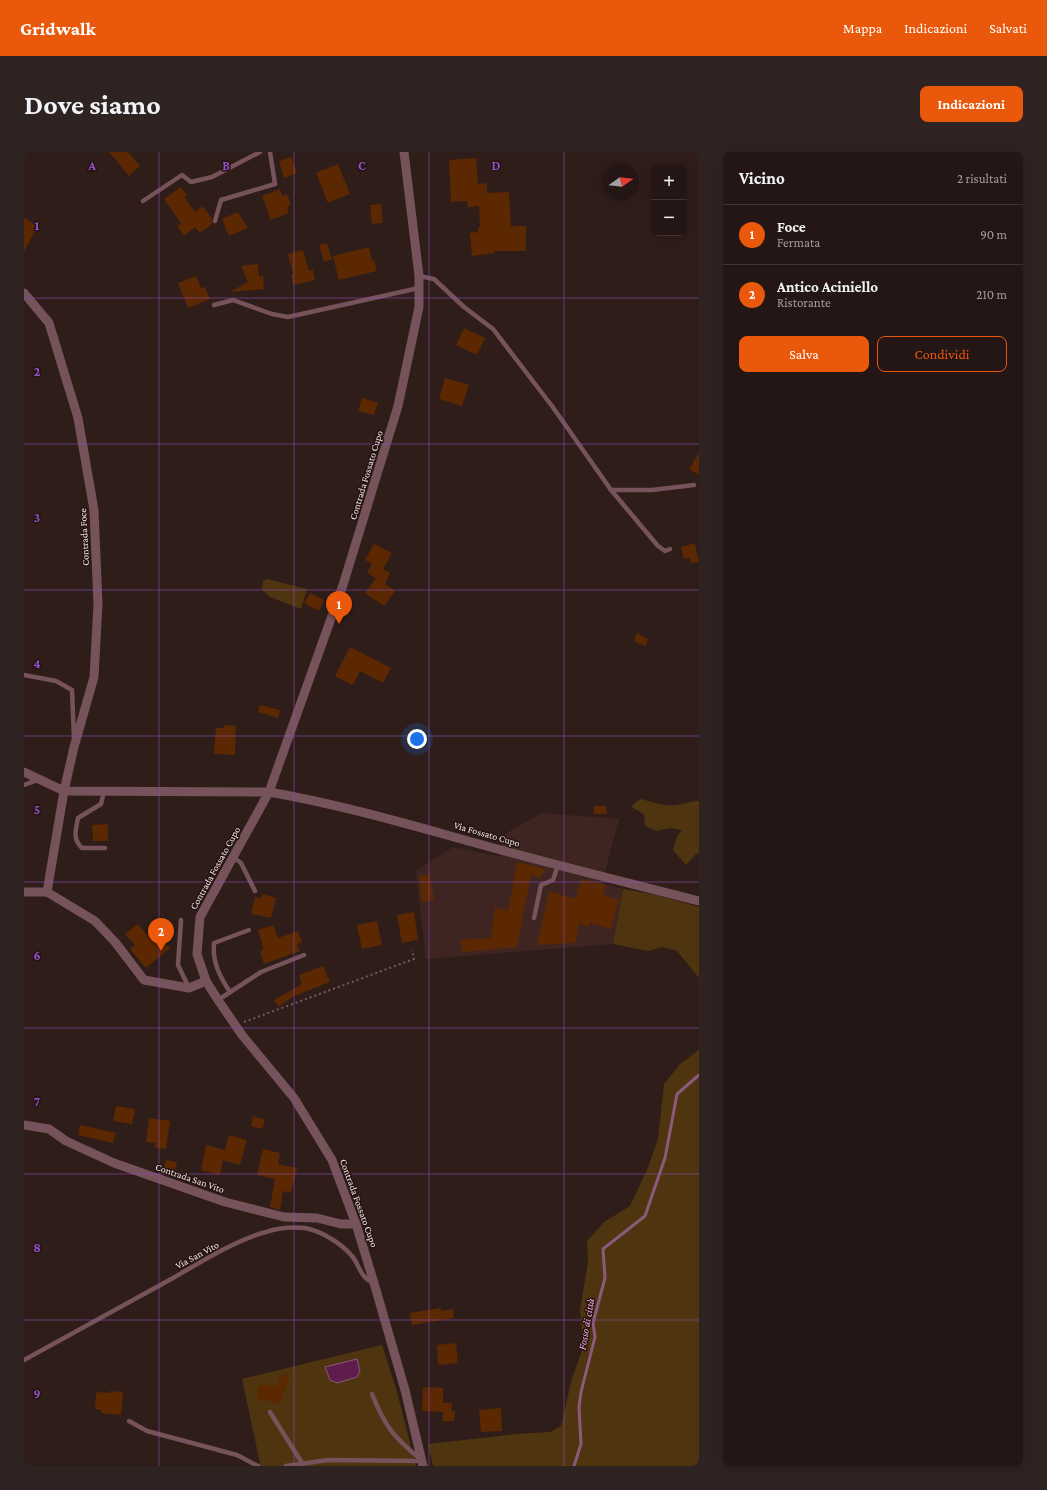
<!DOCTYPE html>
<html lang="it">
<meta charset="utf-8">
<style>
:root{--surface:#231614;--page:#2f2322;--text:#f1f3f6;--muted:#a39fa0;--line:#403534;--accent:#ea580c}
body{margin:0;font-family:"Crimson Pro",serif;background:var(--page);color:var(--text)}
.controls{position:absolute;right:12px;top:12px;display:grid;overflow:hidden;border-radius:8px;box-shadow:0 2px 10px #0003}
.controls button{width:36px;height:36px;display:grid;place-items:center;padding:0;border:0;border-bottom:1px solid var(--line);background:var(--surface);color:var(--text);font:20px sans-serif}
.compass{position:absolute;left:579px;top:12px;width:36px;height:36px;border-radius:50%;background:var(--surface);box-shadow:0 2px 10px #0003;rotate:75deg}
.you{position:absolute;left:393px;top:587px;width:14px;height:14px;margin:-10px;border:3px solid #fff;border-radius:50%;background:#1a73e8;box-shadow:0 0 0 6px #1a73e833}
.badge{display:grid;place-items:center;width:26px;height:26px;border-radius:50%;background:var(--accent);color:#fff;font-size:13px;font-weight:700}
.pin{position:absolute;translate:-50% -33px;filter:drop-shadow(0 1px 2px #0008)}
.pin::after{content:'';position:absolute;top:21px;width:14px;height:12px;background:inherit;clip-path:polygon(0 0,100% 0,50% 100%)}
.list{margin:0;padding:0;list-style:none}
h2{display:flex;justify-content:space-between;align-items:center;height:52px;margin:0;padding:0 16px;font-size:17px}
h2 small{font-size:13px;font-weight:400;color:var(--muted)}
.list li{display:grid;grid-template-columns:26px 1fr auto;gap:12px;align-items:center;box-sizing:border-box;height:60px;padding:0 16px;border-top:1px solid var(--line)}
.list b{display:block;font-size:15px;white-space:nowrap}
.list p{margin:0;font-size:13px;white-space:nowrap;color:var(--muted)}
.list em{font-size:13px;font-style:normal;color:var(--muted)}
.actions{display:flex;gap:8px;padding:12px 16px}
.actions a{flex:1;padding:9px 0;border:1px solid var(--accent);border-radius:8px;text-align:center;font-size:14px;color:var(--accent)}
.actions .main{background:var(--accent);color:#fff}
.map{position:relative;flex:none;width:675px;height:1314px;overflow:hidden;border-radius:8px}
header{display:flex;align-items:center;gap:24px;box-sizing:border-box;height:56px;padding:0 20px;background:var(--accent);color:#fff}
header strong{font-size:19px}
nav{display:flex;gap:22px;margin-inline-start:auto;font-size:14px}
.intro{display:flex;align-items:center;justify-content:space-between;box-sizing:border-box;height:96px;padding:0 24px}
h1{margin:0;font-size:28px}
.button{padding:10px 18px;border-radius:8px;background:var(--accent);color:#fff;font-size:14px;font-weight:700}
main{display:flex;gap:24px;padding:0 24px}
aside{flex:1;background:var(--surface);border-radius:8px;box-shadow:0 2px 10px #0003}
.map>svg:first-child{display:block}
.built{fill:#3e2522}
.green{fill:#4e350f}
.water{fill:#5e1d4c;stroke:#8b5a7a}
.lines{fill:none;stroke-linecap:round;stroke-linejoin:round}
.stream{stroke:#8b5a7a;stroke-width:3}
.building{fill:#5c2802}
.path{stroke:#6f5f5c;stroke-width:2;stroke-dasharray:2 3;stroke-linecap:butt}
.lane{stroke:#76525a;stroke-width:4.5}
.street{stroke:#76525a;stroke-width:9}
.grid{fill:none;stroke:#9351c7;stroke-width:1;stroke-opacity:0.55}
.labels{text-anchor:middle;dominant-baseline:central;stroke-width:3;stroke-linejoin:round;paint-order:stroke}
.street-label{font-size:10px;fill:#f4e7e5;stroke:#251311}
.water-label{font-size:11px;font-style:italic;fill:#ffafe4;stroke:#251311}
.grid-label{font-size:13px;text-anchor:middle;font-weight:bold;fill:#9351c7;stroke:#251311;stroke-width:3;stroke-linejoin:round;paint-order:stroke}
</style>
<header>
<strong>Gridwalk</strong>
<nav><a>Mappa</a><a>Indicazioni</a><a>Salvati</a></nav>
</header>
<div class="intro"><h1>Dove siamo</h1><a class="button">Indicazioni</a></div>
<main>
<div class="map">
<svg width="675" height="1314" viewBox="0 0 675 1314">
<rect width="100%" height="100%" fill="#2f1d1a"/>
<polygon class="built" points="518,661 595,667 578,731 599,737 589,792 402,807 392,719 429,695 477,705 481,682"/>
<g class="green">
<polygon points="243,427 283,437 277,457 246,445 238,438 239,429"/>
<path d="M 617,647 C 628,650 641,655 653,653 C 661,652 666,649 675,649 L 675,701 L 671,703 L 662,713 L 649,698 L 653,684 L 658,678 L 645,676 L 633,679 L 621,674 L 620,662 L 607,655 L 612,650 Z"/>
<polygon points="599,737 633,743 675,755 675,826 653,799 638,795 624,799 589,792"/>
<polygon points="675,898 675,1314 409,1314 404,1292 492,1282 526,1280 537,1274 548,1226 561,1191 558,1179 556,1158 564,1110 563,1089 580,1070 606,1054 623,1018 634,987 640,932 656,912"/>
<polygon points="358,1193 373,1240 392,1314 232,1314 236,1311 218,1227"/>
</g>
<polygon class="water" points="333,1207 336,1219 333,1225 313,1231 306,1228 301,1215"/>
<g class="lines">
<polyline class="stream" points="550,1314 557,1292 555,1255 557,1240 571,1185 569,1171 581,1126 579,1097 621,1064 641,1006 653,942 675,923"/>
</g>
<g class="building">
<polygon points="85,0 104,0 116,14 105,24"/>
<polygon points="267,5 273,21 260,26 255,9"/>
<polygon points="452,6 454,32 463,31 463,41 485,40 487,74 502,74 502,99 470,99 470,101 448,104 446,81 454,80 454,75 456,75 455,54 444,55 443,49 427,50 425,8"/>
<polygon points="314,12 326,42 304,51 292,21"/>
<polygon points="157,35 163,43 160,45 171,60 179,54 188,67 188,72 176,81 171,75 160,84 153,74 157,71 140,47"/>
<polygon points="256,37 258,44 263,42 267,53 263,55 265,61 247,68 238,44"/>
<polygon points="357,52 359,71 348,72 346,53"/>
<polygon points="214,60 224,76 205,84 198,67"/>
<polygon points="0,66 14,74 0,99"/>
<polygon points="303,91 308,107 300,110 295,93"/>
<polygon points="345,95 348,109 350,108 353,119 315,128 309,104"/>
<polygon points="279,98 285,119 289,118 291,128 269,133 267,123 269,122 264,102"/>
<polygon points="234,112 235,125 239,124 240,137 206,140 224,130 217,114"/>
<polygon points="172,124 177,136 181,135 186,147 164,156 154,131"/>
<polygon points="440,176 461,186 453,203 432,193"/>
<polygon points="421,226 445,233 438,254 415,247"/>
<polygon points="338,246 354,251 350,263 334,259"/>
<polygon points="675,301 675,323 665,317"/>
<polygon points="671,391 675,410 667,411 666,406 660,407 657,395"/>
<polygon points="350,392 368,401 359,417 366,421 361,432 371,439 360,454 341,441 352,426 343,421 348,412 341,408"/>
<polygon points="286,441 300,448 295,459 280,451"/>
<polygon points="613,481 624,487 621,494 610,489"/>
<polygon points="326,495 367,516 359,531 336,519 329,533 311,524"/>
<polygon points="236,553 256,558 254,566 234,560"/>
<polygon points="200,573 212,574 211,603 190,602 192,576 200,576"/>
<polygon points="570,654 582,654 583,662 570,662"/>
<polygon points="84,672 84,689 69,689 68,673"/>
<polygon points="493,710 522,717 515,726 507,723 493,795 439,800 436,788 467,786 471,755 484,759"/>
<polygon points="406,722 410,748 398,750 395,724"/>
<polygon points="557,727 582,733 579,743 595,748 587,777 566,771 565,775 555,772 551,791 513,793 525,739 552,747"/>
<polygon points="238,742 252,746 247,766 227,762 231,745 237,746"/>
<polygon points="390,760 394,788 378,791 373,763"/>
<polygon points="353,769 358,793 338,797 333,773"/>
<polygon points="114,772 123,783 133,774 141,784 137,787 146,796 122,816 106,797 111,793 101,782"/>
<polygon points="249,773 254,786 274,779 278,791 273,792 276,799 240,812 236,799 239,798 239,795 234,778"/>
<polygon points="299,814 306,830 270,844 254,855 250,848 278,832 275,823"/>
<polygon points="92,954 111,957 108,972 89,969"/>
<polygon points="229,964 241,968 238,977 227,974"/>
<polygon points="125,966 146,969 142,997 131,996 131,991 122,990"/>
<polygon points="56,973 92,981 89,991 54,983"/>
<polygon points="205,983 223,988 216,1013 199,1008 196,1023 177,1018 182,993 201,998"/>
<polygon points="239,997 256,1001 254,1012 273,1016 267,1041 259,1039 256,1058 246,1055 251,1027 233,1023"/>
<polygon points="142,1008 153,1010 151,1018 140,1016"/>
<polygon points="417,1156 417,1159 429,1157 430,1166 388,1173 386,1161"/>
<polygon points="432,1191 434,1211 414,1213 413,1193"/>
<polygon points="267,1221 256,1252 247,1252 247,1249 233,1248 234,1233 256,1233 254,1224"/>
<polygon points="399,1235 419,1236 419,1251 428,1251 427,1259 431,1259 430,1269 418,1269 419,1260 398,1259"/>
<polygon points="86,1239 99,1240 97,1263 77,1261 77,1258 71,1257 72,1240 86,1241"/>
<polygon points="477,1256 478,1279 457,1280 455,1258"/>
</g>
<g class="lines">
<polyline class="path" points="220,870 390,807 388,798"/>
<g class="lane">
<polyline points="119,49 158,23 167,30 188,25 236,0"/>
<polyline points="191,69 197,48 251,32 246,0"/>
<polyline points="395,124 410,127 440,155 469,177 528,254 587,338 628,338 670,333"/>
<polyline points="190,153 209,148 248,162 264,165 395,136"/>
<polyline points="587,338 634,394 641,399 646,397"/>
<polyline points="0,523 32,529 48,538 50,586"/>
<polyline points="0,633 14,628"/>
<path d="M 80,639 L 77,652 L 54,666 C 52,677 48,687 58,696 L 81,696"/>
<polyline points="209,705 217,711 231,739"/>
<polyline points="510,766 517,733 529,728 534,713"/>
<polyline points="157,768 154,813 165,836"/>
<path d="M 206,840 C 196,825 188,810 190,791 L 225,778"/>
<polyline points="194,848 237,820 280,803"/>
<path d="M 0,1208 C 50,1180 100,1153 149,1126 C 177,1110 212,1088 242,1080 C 254,1076 269,1075 281,1076 C 297,1079 317,1091 328,1104 C 336,1114 336,1126 350,1131"/>
<path d="M 348,1242 C 361,1275 370,1285 396,1307"/>
<polyline points="246,1260 278,1311"/>
<polyline points="105,1269 123,1279 213,1303 234,1314"/>
<polyline points="262,1314 304,1308 397,1309"/>
</g>
<g class="street">
<polyline points="380,0 395,124 395,155 374,254 319,433 245,640 176,765 173,802 182,829 194,848 218,883 270,946 308,1008 332,1072 350,1131 381,1238 399,1314"/>
<polyline points="0,141 25,171 54,266 70,358 74,452 70,525 50,595 40,639 23,740"/>
<path d="M 0,620 L 40,639 L 245,640 C 320,653 393,675 466,695 C 535,714 605,731 675,749"/>
<polyline points="0,740 23,740 71,769 91,790 120,828 165,836 182,829"/>
<polyline points="0,973 25,977 42,989 90,1011 201,1050 260,1065 293,1066 317,1072 332,1072"/>
</g>
</g>
<path class="grid" d="M 135,0 L 135,1314M 270,0 L 270,1314M 405,0 L 405,1314M 540,0 L 540,1314M 0,146 L 675,146M 0,292 L 675,292M 0,438 L 675,438M 0,584 L 675,584M 0,730 L 675,730M 0,876 L 675,876M 0,1022 L 675,1022M 0,1168 L 675,1168"/>
<g class="labels">
<g class="street-label">
<text transform="translate(342 323) rotate(-73)">Contrada Fossato Cupo</text>
<text transform="translate(60 385) rotate(-93)">Contrada Foce</text>
<text transform="translate(463 682) rotate(16)">Via Fossato Cupo</text>
<text transform="translate(191 716) rotate(-61)">Contrada Fossato Cupo</text>
<text transform="translate(166 1026) rotate(19)">Contrada San Vito</text>
<text transform="translate(335 1051) rotate(70)">Contrada Fossato Cupo</text>
<text transform="translate(173 1103) rotate(-28)">Via San Vito</text>
</g>
<g class="water-label">
<text transform="translate(562 1172) rotate(-80)">Fosso di città</text>
</g>
</g>
<g class="grid-label">
<text x="68" y="18">A</text>
<text x="202" y="18">B</text>
<text x="338" y="18">C</text>
<text x="472" y="18">D</text>
<text x="13" y="78">1</text>
<text x="13" y="224">2</text>
<text x="13" y="370">3</text>
<text x="13" y="516">4</text>
<text x="13" y="662">5</text>
<text x="13" y="808">6</text>
<text x="13" y="954">7</text>
<text x="13" y="1100">8</text>
<text x="13" y="1246">9</text>
</g>
</svg>
<div class="controls">
<button>+</button>
<button>−</button>
</div>
<svg class="compass" viewBox="-18 -18 36 36"><path d="M0-13l5 13h-10z" fill="#e53935"/><path d="M0 13l5-13h-10z" fill="#a39fa0"/></svg>
<div class="you"></div>
<div class="pin badge" style="left:315px;top:472px">1</div>
<div class="pin badge" style="left:137px;top:799px">2</div>
</div>
<aside>
<h2>Vicino<small>2 risultati</small></h2>
<ul class="list">
<li><span class="badge">1</span><div><b>Foce</b><p>Fermata</p></div><em>90 m</em></li>
<li><span class="badge">2</span><div><b>Antico Aciniello</b><p>Ristorante</p></div><em>210 m</em></li>
</ul>
<div class="actions"><a class="main">Salva</a><a>Condividi</a></div>
</aside>
</main>
